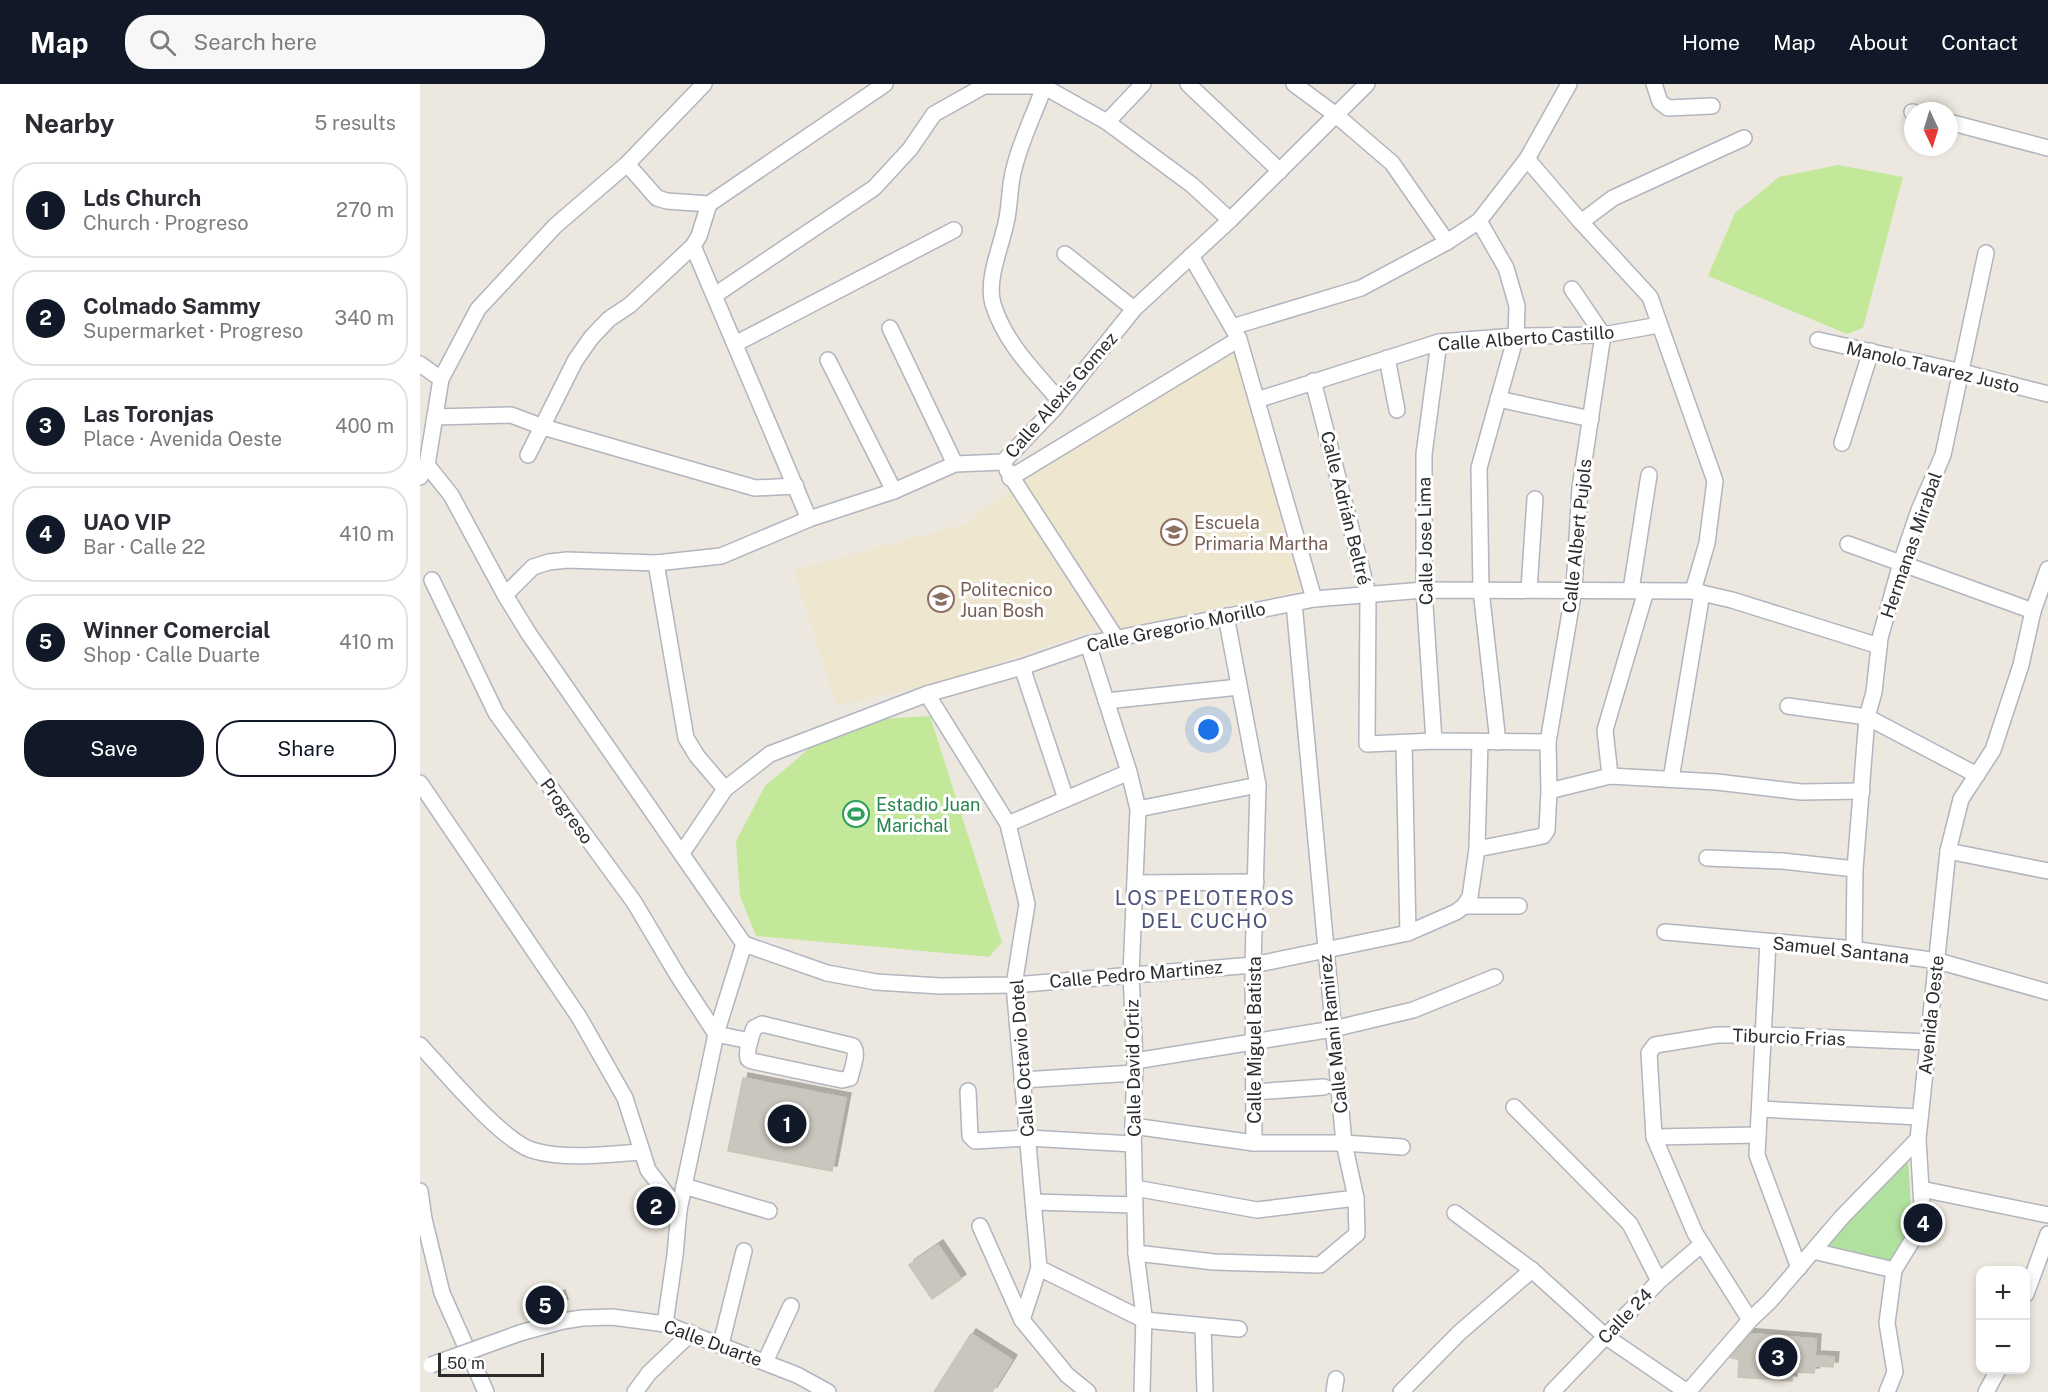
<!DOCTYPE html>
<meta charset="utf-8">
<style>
:root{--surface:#fff;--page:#f7f7f7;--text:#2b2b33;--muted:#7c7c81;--line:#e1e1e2;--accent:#111827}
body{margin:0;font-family:"Public Sans",sans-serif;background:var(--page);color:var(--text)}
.controls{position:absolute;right:18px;bottom:18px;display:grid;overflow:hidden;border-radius:12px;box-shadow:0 3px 9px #0003}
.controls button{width:54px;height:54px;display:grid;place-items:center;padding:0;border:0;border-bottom:2px solid var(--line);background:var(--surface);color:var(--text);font:30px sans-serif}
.compass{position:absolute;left:1484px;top:18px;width:54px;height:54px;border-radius:50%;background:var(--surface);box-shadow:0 3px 9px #0003;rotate:176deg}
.scale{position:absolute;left:18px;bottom:15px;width:106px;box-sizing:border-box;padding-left:6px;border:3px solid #2c2c2c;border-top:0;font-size:16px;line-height:21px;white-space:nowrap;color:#2c2c2c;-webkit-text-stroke:4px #fff;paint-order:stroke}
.you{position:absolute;left:789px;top:646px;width:21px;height:21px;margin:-15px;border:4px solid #fff;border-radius:50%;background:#1a73e8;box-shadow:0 0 0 9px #1a73e833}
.badge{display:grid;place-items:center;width:39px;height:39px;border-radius:50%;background:var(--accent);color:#fff;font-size:20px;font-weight:700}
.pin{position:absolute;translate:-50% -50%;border:3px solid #fff;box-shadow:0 2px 6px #0006}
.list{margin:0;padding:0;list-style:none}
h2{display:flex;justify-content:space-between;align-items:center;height:78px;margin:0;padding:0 24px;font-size:26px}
h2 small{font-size:20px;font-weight:400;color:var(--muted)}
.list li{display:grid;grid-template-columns:39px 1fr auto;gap:18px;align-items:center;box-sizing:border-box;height:96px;margin:0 12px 12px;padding:0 12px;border:2px solid var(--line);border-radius:24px}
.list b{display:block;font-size:22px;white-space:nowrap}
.list p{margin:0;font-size:20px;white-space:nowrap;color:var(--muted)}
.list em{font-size:20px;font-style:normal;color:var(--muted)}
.actions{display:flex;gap:12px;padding:18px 24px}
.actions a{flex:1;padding:14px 0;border:2px solid var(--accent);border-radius:24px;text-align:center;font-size:21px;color:var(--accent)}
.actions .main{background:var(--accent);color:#fff}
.icon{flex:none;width:33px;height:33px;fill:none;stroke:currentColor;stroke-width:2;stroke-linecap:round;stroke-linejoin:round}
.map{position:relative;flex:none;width:1628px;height:1308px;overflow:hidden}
header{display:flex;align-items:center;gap:36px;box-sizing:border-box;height:84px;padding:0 30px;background:var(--accent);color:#fff}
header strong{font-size:28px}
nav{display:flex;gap:33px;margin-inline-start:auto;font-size:21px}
.search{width:420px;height:54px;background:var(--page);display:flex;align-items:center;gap:15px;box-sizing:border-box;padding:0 21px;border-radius:24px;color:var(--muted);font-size:22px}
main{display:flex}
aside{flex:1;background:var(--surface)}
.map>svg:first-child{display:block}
.education{fill:#eee6cf}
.green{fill:#b1e19e}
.pitch{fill:#c3e89a}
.building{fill:#c9c6bd;stroke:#c9c4b8;stroke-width:1.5;filter:url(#shadow)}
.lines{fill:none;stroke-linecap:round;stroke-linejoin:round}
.minor-casing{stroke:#b2b4bf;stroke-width:18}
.minor{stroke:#fff;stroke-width:15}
.minor-bridge-casing{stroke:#b2b4bf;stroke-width:18;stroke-linecap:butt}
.minor-bridge{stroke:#fff;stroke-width:15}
.labels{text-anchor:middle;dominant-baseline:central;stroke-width:6;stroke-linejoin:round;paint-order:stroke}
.street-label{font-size:18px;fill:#2c2c2c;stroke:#fff}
.education-label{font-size:18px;fill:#785e54;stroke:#fff;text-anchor:start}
.leisure-label{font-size:18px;fill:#27864d;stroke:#fff;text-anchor:start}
.neighbourhood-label{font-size:20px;letter-spacing:1.5px;fill:#4e537c;stroke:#fff}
</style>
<header>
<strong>Map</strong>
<div class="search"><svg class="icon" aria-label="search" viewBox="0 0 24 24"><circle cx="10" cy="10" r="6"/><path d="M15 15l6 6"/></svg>Search here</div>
<nav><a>Home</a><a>Map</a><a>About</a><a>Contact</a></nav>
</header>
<main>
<aside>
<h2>Nearby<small>5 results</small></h2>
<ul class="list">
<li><span class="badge">1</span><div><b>Lds Church</b><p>Church · Progreso</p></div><em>270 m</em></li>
<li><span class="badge">2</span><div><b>Colmado Sammy</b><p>Supermarket · Progreso</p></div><em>340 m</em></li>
<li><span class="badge">3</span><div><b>Las Toronjas</b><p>Place · Avenida Oeste</p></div><em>400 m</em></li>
<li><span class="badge">4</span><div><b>UAO VIP</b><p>Bar · Calle 22</p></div><em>410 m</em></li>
<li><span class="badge">5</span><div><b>Winner Comercial</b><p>Shop · Calle Duarte</p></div><em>410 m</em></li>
</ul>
<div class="actions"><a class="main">Save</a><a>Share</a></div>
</aside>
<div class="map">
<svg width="1628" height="1308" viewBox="0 0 1628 1308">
<defs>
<filter id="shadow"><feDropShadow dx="5" dy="-5" stdDeviation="0" flood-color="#0004"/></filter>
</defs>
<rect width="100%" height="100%" fill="#ede8df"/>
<g class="education">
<polygon points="815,265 838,350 891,504 699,546 600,391"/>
<polygon points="590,406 679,544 521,599 416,621 374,486 543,441"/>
</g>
<polygon class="green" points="1488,1073 1491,1124 1498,1138 1469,1179 1404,1163"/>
<g class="pitch">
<polygon points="1418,81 1483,93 1443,244 1427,250 1288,192 1315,129 1359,93"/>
<polygon points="510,632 582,858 569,873 336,852 320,812 316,757 345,702 398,657 461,635"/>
</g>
<g class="building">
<polygon points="323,994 426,1014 412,1087 308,1067"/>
<polygon points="229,1115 245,1118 243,1130 226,1127"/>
<polygon points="518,1161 541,1195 512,1215 489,1181"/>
<polygon points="140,1211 143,1220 119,1229 115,1221"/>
<polygon points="1321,1249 1396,1255 1395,1272 1414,1273 1413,1283 1395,1282 1394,1289 1372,1288 1372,1297 1318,1293 1319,1275 1311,1274 1312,1262 1320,1263"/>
<polygon points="551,1250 592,1276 572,1308 514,1308"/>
</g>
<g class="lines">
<defs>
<g id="minor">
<polyline points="768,0 860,87"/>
<polyline points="874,0 916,31 972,79 1027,158"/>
<polyline points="1234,0 1240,18 1248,24 1292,22"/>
<path d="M 624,3 C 614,31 599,60 593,89 C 589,106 590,123 586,139 C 581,163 566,196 573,220 C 585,259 614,287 640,317"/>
<polyline points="1492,28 1493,28"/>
<polyline points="687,38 723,0"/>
<polyline points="1529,38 1628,64"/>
<polyline points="1107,75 1161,138 1230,213 1295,397 1287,459 1273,507"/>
<polyline points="207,80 237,114 247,117 289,120"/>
<polyline points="1059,137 1086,184 1097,222 1096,252 1059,384 1061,506 1078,658"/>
<polyline points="1161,138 1193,114 1324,54"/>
<polyline points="273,162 389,435"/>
<polyline points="645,170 714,225"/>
<polyline points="771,172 819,255 894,515"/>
<polyline points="295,211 454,104 490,65 514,30 564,2 617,2 630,6 687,38 772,101 810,136"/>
<polyline points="812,243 941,204 1027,158 1059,137 1107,75 1149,0"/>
<polyline points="470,244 535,380"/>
<polyline points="1398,256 1542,288 1628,310"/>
<polyline points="315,260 534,146"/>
<polyline points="967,274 977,326"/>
<polyline points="408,276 474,407"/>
<polyline points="0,280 21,295"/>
<polyline points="893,297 948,510 947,660 1014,657 1128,658"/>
<polyline points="1078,315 1171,335"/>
<polyline points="837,316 1019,258 1096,252 1183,251 1239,241"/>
<polyline points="15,333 91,331 123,343 335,404 376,402"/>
<polyline points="1422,359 1451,267"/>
<polyline points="108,371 155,277 171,254 189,235 210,221 273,162 279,152 289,120 465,0"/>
<polyline points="7,381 31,411 85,511 109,550 324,860"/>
<polyline points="587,386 696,554"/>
<polyline points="0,393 7,381 21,295 58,225 135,142 207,80 284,0"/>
<polyline points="590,394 819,255"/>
<polyline points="1428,460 1613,527"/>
<polyline points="236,479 266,654 277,672 305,705"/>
<polyline points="12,496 76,629 214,818 258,892 296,950 330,957"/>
<polyline points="1109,505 1115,415"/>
<polyline points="1211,506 1229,391"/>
<polyline points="85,511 113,483 129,478 147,476 236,479 301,472 389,435 474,407 535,380 583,378 633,326 714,225 810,136 947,0"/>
<polyline points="806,532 838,701 833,881 834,1059"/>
<polyline points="668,560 709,688 718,725 711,890 715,977 713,1042 716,1169 724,1232 722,1308"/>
<polyline points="602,583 646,715"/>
<polyline points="507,610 588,740 607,820 594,901 619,1184 602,1236"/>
<polyline points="686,617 819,603"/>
<polyline points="1368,622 1447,633 1557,691"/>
<polyline points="1014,657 1004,506 1004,370 1019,258"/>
<polyline points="984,659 988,849"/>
<polyline points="1190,692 1185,646 1226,507"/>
<polyline points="1251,695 1282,509"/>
<polyline points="0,699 159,933 205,1014 228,1086 259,1126"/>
<polyline points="1129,707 1128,658 1154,505 1160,404 1183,251 1152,205"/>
<polyline points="718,725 838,701"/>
<polyline points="588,740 709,688"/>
<polyline points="1057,765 1123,752 1127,746 1129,707 1190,692 1297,698 1381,708 1442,707"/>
<polyline points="1528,767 1628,787"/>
<polyline points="262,769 305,705 350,670 507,610 602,583 668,560 894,515 1004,506 1273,507 1312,516 1459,562"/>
<polyline points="1287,774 1362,777 1435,785"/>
<polyline points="715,799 836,798"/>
<polyline points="1044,822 1099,822"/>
<polyline points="1245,848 1424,864 1518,877 1628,908"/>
<polyline points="1348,858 1337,1071 1379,1184"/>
<polyline points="324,860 407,889 456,898 520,902 594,901 833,881 988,849 1036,828 1044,822 1050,813 1057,765 1060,658"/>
<polyline points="1434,866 1435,785 1447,633 1454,608 1460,554 1481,479 1499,426 1523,371 1566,169"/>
<path d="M 342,940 L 433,962 C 439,970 432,984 430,994 L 422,996 L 332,977 L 328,975 C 326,964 331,954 334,944 Z"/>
<path d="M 0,961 C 24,987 84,1060 115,1067 C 149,1076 188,1070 222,1068"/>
<polyline points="715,977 913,945 993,926 1075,893"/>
<polyline points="602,996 714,989"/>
<polyline points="548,1007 550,1052 555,1057 608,1054 713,1060"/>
<polyline points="834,1008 904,1003"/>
<polyline points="1094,1023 1210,1140 1239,1197"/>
<polyline points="1340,1025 1500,1033"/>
<polyline points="713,1042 834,1059 924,1059 982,1063"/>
<polyline points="1234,1053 1338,1051"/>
<polyline points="264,1102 349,1127"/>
<polyline points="715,1104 837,1126 936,1114"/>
<polyline points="1501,1105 1628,1131"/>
<polyline points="0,1107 4,1135 22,1209 66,1308"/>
<polyline points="613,1118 715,1121"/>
<polyline points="1035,1129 1112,1186 1185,1252 1267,1308"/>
<polyline points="560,1142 602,1236 647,1291 668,1308"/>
<polyline points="1393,1167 1474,1186"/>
<polyline points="716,1169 794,1178 900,1181 937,1150 936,1114 924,1059 874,519"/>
<polyline points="619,1184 724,1236 819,1245"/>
<polyline points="1606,1210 1628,1150"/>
<polyline points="1330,1236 1275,1149 1234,1053 1229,969 1235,961 1297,951 1344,951 1508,958"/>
<polyline points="245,1240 255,1171 259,1126 296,950 324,860"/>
<polyline points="783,1243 785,1308"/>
<polyline points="100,1249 143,1237 162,1234 192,1233 245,1240 377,1291 408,1308"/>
<polyline points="301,1260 324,1167"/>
<polyline points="345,1278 371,1222"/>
<polyline points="215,1308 229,1289 271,1249"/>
<polyline points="914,1308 916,1295"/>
<polyline points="981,1308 1039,1249 1112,1186"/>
<polyline points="1132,1308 1239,1197 1281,1161"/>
<polyline points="1268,1308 1330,1236 1350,1217 1422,1133 1498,1055"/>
<polyline points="1467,1308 1475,1288 1467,1239 1474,1186 1503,1139 1498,1055 1528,767 1541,715 1573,666 1601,581 1613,527 1628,485"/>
<polyline points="1566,1308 1578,1286"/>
</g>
</defs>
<use href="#minor" class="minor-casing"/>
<use href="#minor" class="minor"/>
<defs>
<polyline id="minor-bridge" points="11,1281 100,1249"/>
</defs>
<use href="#minor-bridge" class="minor-bridge-casing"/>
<use href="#minor-bridge" class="minor-bridge"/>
</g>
<defs>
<symbol id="school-ring" viewBox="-11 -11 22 22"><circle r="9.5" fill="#fff" stroke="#8d6e63" stroke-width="1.5"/><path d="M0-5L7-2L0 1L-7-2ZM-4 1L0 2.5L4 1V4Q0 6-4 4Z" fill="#8d6e63"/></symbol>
<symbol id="stadium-ring" viewBox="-11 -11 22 22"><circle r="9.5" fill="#fff" stroke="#2e9e5b" stroke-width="1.5"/><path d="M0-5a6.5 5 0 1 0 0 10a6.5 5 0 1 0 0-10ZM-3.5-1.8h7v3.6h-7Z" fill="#2e9e5b"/></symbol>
</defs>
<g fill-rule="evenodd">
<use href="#school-ring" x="739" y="433" width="30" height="30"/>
<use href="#school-ring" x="506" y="500" width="30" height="30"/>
<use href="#stadium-ring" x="421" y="715" width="30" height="30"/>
</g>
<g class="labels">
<g class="street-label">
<text transform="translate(1106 254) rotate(-4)">Calle Alberto Castillo</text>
<text transform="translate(1513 283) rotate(13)">Manolo Tavarez Justo</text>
<text transform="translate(641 311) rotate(-49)">Calle Alexis Gomez</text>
<text transform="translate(926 424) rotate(76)">Calle Adrián Beltré</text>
<text transform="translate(1157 452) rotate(-84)">Calle Albert Pujols</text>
<text transform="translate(1005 457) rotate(-91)">Calle Jose Lima</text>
<text transform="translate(1491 461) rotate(-71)">Hermanas Mirabal</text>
<text transform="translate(756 543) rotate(-12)">Calle Gregorio Morillo</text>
<text transform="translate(147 727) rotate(54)">Progreso</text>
<text transform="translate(1421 866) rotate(6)">Samuel Santana</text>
<text transform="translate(716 890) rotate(-5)">Calle Pedro Martinez</text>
<text transform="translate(1511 931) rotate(-84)">Avenida Oeste</text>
<text transform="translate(913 950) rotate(-96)">Calle Mani Ramirez</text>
<text transform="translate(1369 953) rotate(2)">Tiburcio Frias</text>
<text transform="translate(834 956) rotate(-90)">Calle Miguel Batista</text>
<text transform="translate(602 974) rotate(-94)">Calle Octavio Dotel</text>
<text transform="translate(713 984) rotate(-91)">Calle David Ortiz</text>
<text transform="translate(1205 1232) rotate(-46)">Calle 24</text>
<text transform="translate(293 1259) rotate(20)">Calle Duarte</text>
</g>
<g class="education-label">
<text x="774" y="438">Escuela<tspan x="774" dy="21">Primaria Martha</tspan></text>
<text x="540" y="505">Politecnico<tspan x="540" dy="21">Juan Bosh</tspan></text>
</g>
<g class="leisure-label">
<text x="456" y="720">Estadio Juan<tspan x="456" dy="21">Marichal</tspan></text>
</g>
<g class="neighbourhood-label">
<text x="785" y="814">LOS PELOTEROS<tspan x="785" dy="23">DEL CUCHO</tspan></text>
</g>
</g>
</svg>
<div class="controls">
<button>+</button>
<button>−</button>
</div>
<svg class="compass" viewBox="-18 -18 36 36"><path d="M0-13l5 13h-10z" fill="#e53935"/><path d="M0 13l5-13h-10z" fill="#7c7c81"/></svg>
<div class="scale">50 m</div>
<div class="you"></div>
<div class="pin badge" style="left:367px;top:1040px">1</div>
<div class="pin badge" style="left:236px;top:1122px">2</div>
<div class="pin badge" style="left:1358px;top:1273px">3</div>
<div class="pin badge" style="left:1503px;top:1139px">4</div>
<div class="pin badge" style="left:125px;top:1221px">5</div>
</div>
</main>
